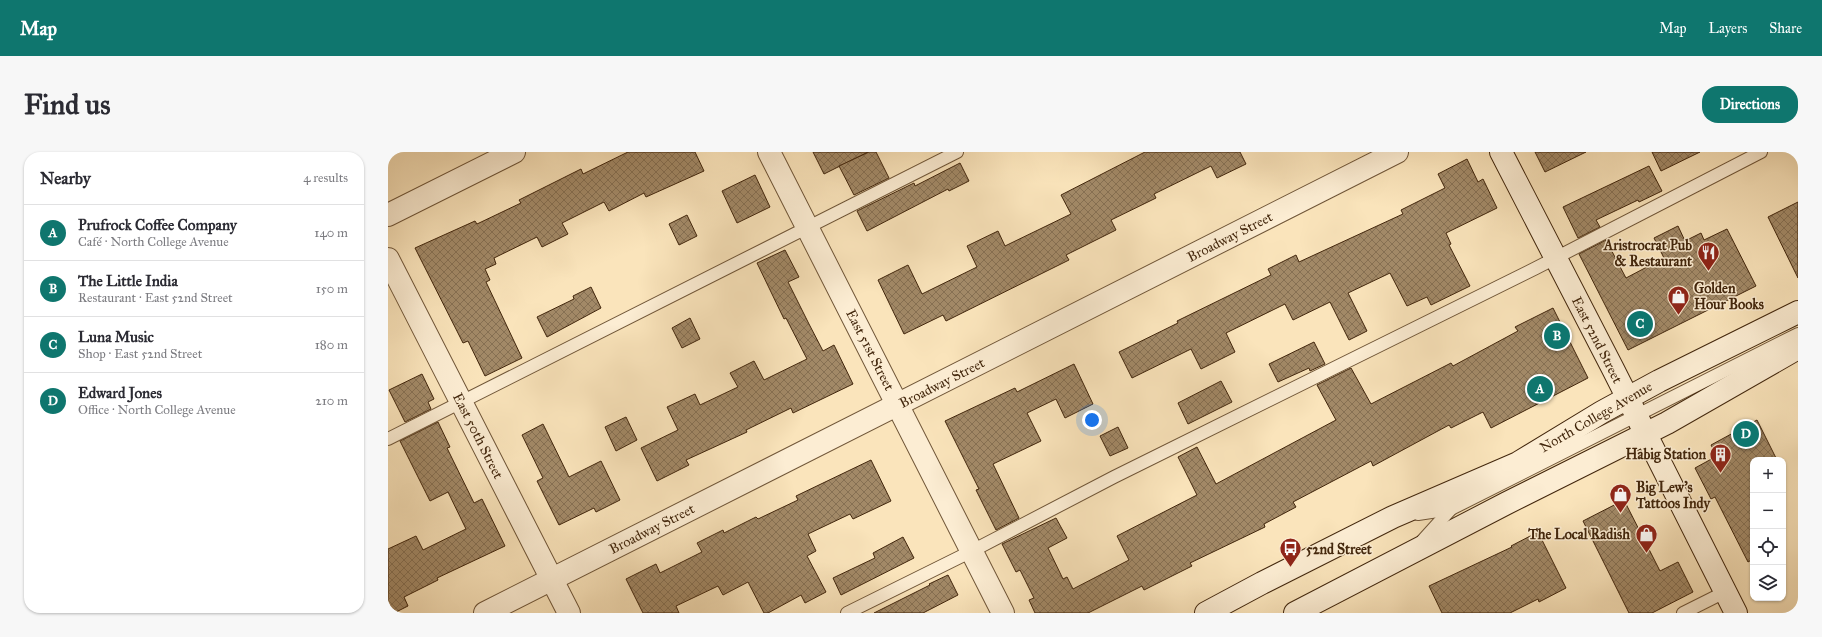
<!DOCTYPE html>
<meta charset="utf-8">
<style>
:root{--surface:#fff;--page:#f7f7f7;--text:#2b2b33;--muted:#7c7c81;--line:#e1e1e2;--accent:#0f766e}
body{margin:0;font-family:"IM FELL Great Primer",serif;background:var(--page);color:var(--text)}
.controls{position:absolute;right:12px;bottom:12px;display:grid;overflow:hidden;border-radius:8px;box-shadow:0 1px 3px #0004}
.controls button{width:36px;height:36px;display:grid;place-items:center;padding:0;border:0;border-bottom:1px solid var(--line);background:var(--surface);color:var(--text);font:20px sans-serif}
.you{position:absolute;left:704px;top:268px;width:14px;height:14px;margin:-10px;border:3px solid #fff;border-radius:50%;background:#1a73e8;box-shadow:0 0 0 6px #1a73e833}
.badge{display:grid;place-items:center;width:26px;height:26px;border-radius:50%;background:var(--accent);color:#fff;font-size:13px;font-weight:700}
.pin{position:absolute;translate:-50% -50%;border:2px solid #fff;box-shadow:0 1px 4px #0006}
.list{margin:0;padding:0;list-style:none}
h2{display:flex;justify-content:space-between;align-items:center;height:52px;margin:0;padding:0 16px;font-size:17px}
h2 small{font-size:13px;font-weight:400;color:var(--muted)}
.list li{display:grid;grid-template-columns:26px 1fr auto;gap:12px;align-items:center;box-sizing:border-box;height:56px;padding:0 16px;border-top:1px solid var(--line)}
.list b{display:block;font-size:15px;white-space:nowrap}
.list p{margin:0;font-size:13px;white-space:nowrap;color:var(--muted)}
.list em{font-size:13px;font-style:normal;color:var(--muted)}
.icon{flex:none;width:22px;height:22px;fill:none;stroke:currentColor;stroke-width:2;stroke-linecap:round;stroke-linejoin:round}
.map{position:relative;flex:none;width:1410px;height:461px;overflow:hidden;border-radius:16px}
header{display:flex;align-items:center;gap:24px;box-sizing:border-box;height:56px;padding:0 20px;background:var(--accent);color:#fff}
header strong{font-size:19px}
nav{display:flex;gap:22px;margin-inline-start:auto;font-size:14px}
.intro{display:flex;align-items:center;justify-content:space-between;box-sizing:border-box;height:96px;padding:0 24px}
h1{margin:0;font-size:28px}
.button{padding:10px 18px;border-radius:16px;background:var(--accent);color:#fff;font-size:14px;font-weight:700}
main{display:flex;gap:24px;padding:0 24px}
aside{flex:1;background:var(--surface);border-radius:16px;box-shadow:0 1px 3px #0004}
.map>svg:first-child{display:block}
.building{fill:url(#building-cross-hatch);stroke:#42260c}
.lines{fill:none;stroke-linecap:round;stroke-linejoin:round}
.lane-casing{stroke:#705638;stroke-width:14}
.street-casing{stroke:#705638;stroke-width:24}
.secondary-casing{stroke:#42260c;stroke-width:24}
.lane{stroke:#fcedd3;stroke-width:12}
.street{stroke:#fcedd3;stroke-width:22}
.secondary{stroke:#fcedd3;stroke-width:22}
.labels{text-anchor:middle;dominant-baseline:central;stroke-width:3;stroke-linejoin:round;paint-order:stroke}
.street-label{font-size:14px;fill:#42260c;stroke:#fcedd3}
.poi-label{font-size:14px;font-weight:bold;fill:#42260c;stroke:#fcedd3;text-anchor:end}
</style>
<header>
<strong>Map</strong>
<nav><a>Map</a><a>Layers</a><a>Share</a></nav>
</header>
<div class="intro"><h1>Find us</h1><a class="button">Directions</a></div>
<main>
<aside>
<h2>Nearby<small>4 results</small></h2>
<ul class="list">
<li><span class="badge">A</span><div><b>Prufrock Coffee Company</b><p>Café · North College Avenue</p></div><em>140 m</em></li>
<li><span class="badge">B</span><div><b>The Little India</b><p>Restaurant · East 52nd Street</p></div><em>150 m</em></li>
<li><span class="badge">C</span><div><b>Luna Music</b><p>Shop · East 52nd Street</p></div><em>180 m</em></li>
<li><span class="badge">D</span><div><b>Edward Jones</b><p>Office · North College Avenue</p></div><em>210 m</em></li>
</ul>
</aside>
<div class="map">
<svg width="1410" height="461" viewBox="0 0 1410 461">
<defs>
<pattern id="building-cross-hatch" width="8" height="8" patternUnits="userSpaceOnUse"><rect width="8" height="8" fill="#a28967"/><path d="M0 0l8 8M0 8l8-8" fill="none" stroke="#867053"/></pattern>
</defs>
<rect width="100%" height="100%" fill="#fae4bb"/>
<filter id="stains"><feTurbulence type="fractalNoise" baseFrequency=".005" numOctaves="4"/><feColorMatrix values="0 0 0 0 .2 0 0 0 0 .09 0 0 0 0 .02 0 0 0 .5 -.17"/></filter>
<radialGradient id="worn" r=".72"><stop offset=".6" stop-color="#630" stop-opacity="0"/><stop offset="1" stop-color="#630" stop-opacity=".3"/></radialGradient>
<g class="building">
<polygon points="240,0 307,0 316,19 258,45 256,41 221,59 216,50 174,71 180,82 154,95 149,85 106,106 108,112 97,117 102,128 98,130 134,206 97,224 80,189 75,191 27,96 87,69 89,72 133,51 131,48 193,17 195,22"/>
<polygon points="425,0 480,0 436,22"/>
<polygon points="481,0 488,0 501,26 466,43 451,14"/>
<polygon points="757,0 852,0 858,12 829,26 823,14 766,42 768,46 723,68 728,78 678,103 681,108 558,169 555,163 516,182 490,128 520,113 534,142 589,115 579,94 610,79 617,94 683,62 673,43"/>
<polygon points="1147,0 1198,0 1157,20"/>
<polygon points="1264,0 1312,0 1273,19"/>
<polygon points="1079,7 1090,30 1095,27 1109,56 1058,81 1063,92 1061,93 1082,134 1043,153 1039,145 1019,154 1002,121 960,141 979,179 961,188 942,150 905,168 897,152 838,181 847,200 813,217 803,197 744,226 731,200 790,171 789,169 883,123 880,117 908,103 911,110 1015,62 1013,58 1057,36 1050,22"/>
<polygon points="572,11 581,29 561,39 560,37 479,79 469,59 526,31 527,34"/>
<polygon points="1261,14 1274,39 1251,50 1250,48 1208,68 1212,75 1190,86 1175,55"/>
<polygon points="367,23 382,55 349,71 334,39"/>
<polygon points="1410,50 1410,126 1380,65"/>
<polygon points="299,63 309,84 291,93 281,72"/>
<polygon points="1290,74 1297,89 1313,81 1316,88 1339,77 1368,134 1240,198 1191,102 1218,88 1238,126 1276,106 1266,86"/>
<polygon points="397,98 411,125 400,130 421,172 435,199 446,193 465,232 405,261 403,256 358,278 359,280 298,308 301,313 269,329 253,296 290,278 279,255 307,242 312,253 350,235 342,221 366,209 376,228 419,207 398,166 396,167 369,111"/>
<polygon points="203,135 213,156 159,185 149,165 186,147 185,144"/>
<polygon points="1165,156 1200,226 1103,276 1095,260 1063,276 1061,273 985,314 983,309 905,350 908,355 876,372 877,375 802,411 804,414 756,438 754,434 700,461 647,461 641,448 646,446 632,418 628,420 614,392 668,366 679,386 660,396 675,427 679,425 685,437 741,408 729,384 809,343 790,305 809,295 828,332 948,268 929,233 963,216 983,252 1063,211 1065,214 1130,179 1127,175"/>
<polygon points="302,166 312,187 294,196 284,176"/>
<polygon points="926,190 937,212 922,219 921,216 890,230 881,212"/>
<polygon points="686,212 705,252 677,266 668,247 639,261 653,289 605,312 631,366 608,378 588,338 591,337 557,269 627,236 629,240"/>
<polygon points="34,222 46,247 40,250 43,257 17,270 1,238"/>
<polygon points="833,229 844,250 800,272 790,251"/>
<polygon points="238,265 249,288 228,299 217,275"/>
<polygon points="1369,268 1389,308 1365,308 1365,407 1360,410 1327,345 1323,347 1307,316 1329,304 1323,293"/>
<polygon points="50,270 62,295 59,296 86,351 94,347 117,394 49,426 50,428 16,445 20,454 6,461 0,461 0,397 28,384 35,398 78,377 60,340 42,349 12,289"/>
<polygon points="155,272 181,325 213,309 232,348 208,360 206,356 171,373 149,329 155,326 134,283"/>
<polygon points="730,275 740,296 722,304 712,284"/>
<polygon points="483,308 503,349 465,367 462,362 420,382 428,399 419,404 438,440 417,451 413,443 380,461 376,461 360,430 335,443 330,434 288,454 291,461 255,461 238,427 268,412 272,421 314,400 309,391 335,378 336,381 368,365 370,367 410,348 408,344"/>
<polygon points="1236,348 1272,419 1290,410 1305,440 1264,461 1241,461 1195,369"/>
<polygon points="1150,380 1178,436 1151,450 1150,447 1122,461 1054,461 1041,434 1124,395 1123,394"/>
<polygon points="515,385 526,406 453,443 445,426 487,406 485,401"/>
<polygon points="560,423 570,443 535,461 486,461 542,433 541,432"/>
</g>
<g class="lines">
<defs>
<g id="lane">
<polyline points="0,287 569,0"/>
<polyline points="1030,362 1063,357 1410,182"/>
<polyline points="1035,388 1063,357"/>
<polyline points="459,461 584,399 726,325 1148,116 1373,0"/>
<polyline points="1295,461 1337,440"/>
</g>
<g id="street">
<polyline points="381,0 615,461"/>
<polyline points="0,63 126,0"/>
<polyline points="0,107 181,461"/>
<polyline points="97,461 1009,0"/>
</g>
<g id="secondary">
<polyline points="1113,0 1225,217 1348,461"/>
<polyline points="818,461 874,431 1005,365 1130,311 1214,260 1271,229 1410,160"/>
<polyline points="907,461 1119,351 1279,271 1410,196"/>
</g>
</defs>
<use href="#lane" class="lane-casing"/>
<use href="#street" class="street-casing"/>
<use href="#secondary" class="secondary-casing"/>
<use href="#lane" class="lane"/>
<use href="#street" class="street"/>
<use href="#secondary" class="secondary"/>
</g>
<defs>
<symbol id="restaurant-pin" viewBox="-11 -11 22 30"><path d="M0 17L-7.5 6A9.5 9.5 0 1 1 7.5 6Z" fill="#8f2418" stroke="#fcedd3"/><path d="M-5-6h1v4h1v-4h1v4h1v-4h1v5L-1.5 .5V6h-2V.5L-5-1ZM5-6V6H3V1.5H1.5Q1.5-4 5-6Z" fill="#fff"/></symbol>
<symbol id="shop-pin" viewBox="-11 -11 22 30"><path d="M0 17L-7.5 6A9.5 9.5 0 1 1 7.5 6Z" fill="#8f2418" stroke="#fcedd3"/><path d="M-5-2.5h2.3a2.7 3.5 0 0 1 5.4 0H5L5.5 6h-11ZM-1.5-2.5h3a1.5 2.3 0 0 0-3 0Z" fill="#fff"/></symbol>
<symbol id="building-pin" viewBox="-11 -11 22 30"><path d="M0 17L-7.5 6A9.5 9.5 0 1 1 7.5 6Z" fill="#8f2418" stroke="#fcedd3"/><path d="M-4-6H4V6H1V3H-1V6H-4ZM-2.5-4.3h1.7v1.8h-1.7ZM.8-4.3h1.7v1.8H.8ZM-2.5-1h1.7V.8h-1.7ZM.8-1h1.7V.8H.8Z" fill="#fff"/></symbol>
<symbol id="bus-pin" viewBox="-11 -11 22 30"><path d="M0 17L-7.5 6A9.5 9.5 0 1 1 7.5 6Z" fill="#8f2418" stroke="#fcedd3"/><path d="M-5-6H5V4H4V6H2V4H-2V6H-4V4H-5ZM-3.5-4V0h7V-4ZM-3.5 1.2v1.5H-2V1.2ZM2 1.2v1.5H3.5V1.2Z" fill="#fff"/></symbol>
</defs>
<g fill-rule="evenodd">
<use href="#restaurant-pin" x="1308" y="88" width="25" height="34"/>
<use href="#shop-pin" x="1278" y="132" width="25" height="34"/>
<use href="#building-pin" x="1320" y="290" width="25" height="34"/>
<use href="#shop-pin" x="1220" y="330" width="25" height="34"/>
<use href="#shop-pin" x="1246" y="370" width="25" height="34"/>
<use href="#bus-pin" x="890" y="384" width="25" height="34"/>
</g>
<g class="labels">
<g class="street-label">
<text transform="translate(842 85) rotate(-27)">Broadway Street</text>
<text transform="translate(1209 188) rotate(63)">East 52nd Street</text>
<text transform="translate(482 198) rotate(63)">East 51st Street</text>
<text transform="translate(554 231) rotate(-27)">Broadway Street</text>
<text transform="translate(1208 265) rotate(-30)">North College Avenue</text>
<text transform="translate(90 284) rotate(63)">East 50th Street</text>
<text transform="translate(264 377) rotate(-27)">Broadway Street</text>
</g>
<g class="poi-label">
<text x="1304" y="93">Aristrocrat Pub<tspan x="1304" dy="16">&amp; Restaurant</tspan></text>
<text x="1306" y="136" text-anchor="start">Golden<tspan x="1306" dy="16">Hour Books</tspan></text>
<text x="1318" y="302">Habig Station</text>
<text x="1248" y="335" text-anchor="start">Big Lew's<tspan x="1248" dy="16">Tattoos Indy</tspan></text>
<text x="1242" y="382">The Local Radish</text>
<text x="918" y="397" text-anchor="start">52nd Street</text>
</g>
</g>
<rect width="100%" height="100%" filter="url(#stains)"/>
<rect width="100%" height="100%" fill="url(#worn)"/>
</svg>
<div class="controls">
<button>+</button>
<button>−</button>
<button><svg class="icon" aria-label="locate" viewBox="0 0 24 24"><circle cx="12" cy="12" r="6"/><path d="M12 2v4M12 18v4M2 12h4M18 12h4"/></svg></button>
<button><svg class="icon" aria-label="layers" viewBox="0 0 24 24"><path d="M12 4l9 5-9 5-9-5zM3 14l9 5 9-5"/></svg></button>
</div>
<div class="you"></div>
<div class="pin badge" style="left:1152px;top:237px">A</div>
<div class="pin badge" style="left:1169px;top:184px">B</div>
<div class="pin badge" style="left:1252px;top:172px">C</div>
<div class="pin badge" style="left:1358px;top:282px">D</div>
</div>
</main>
